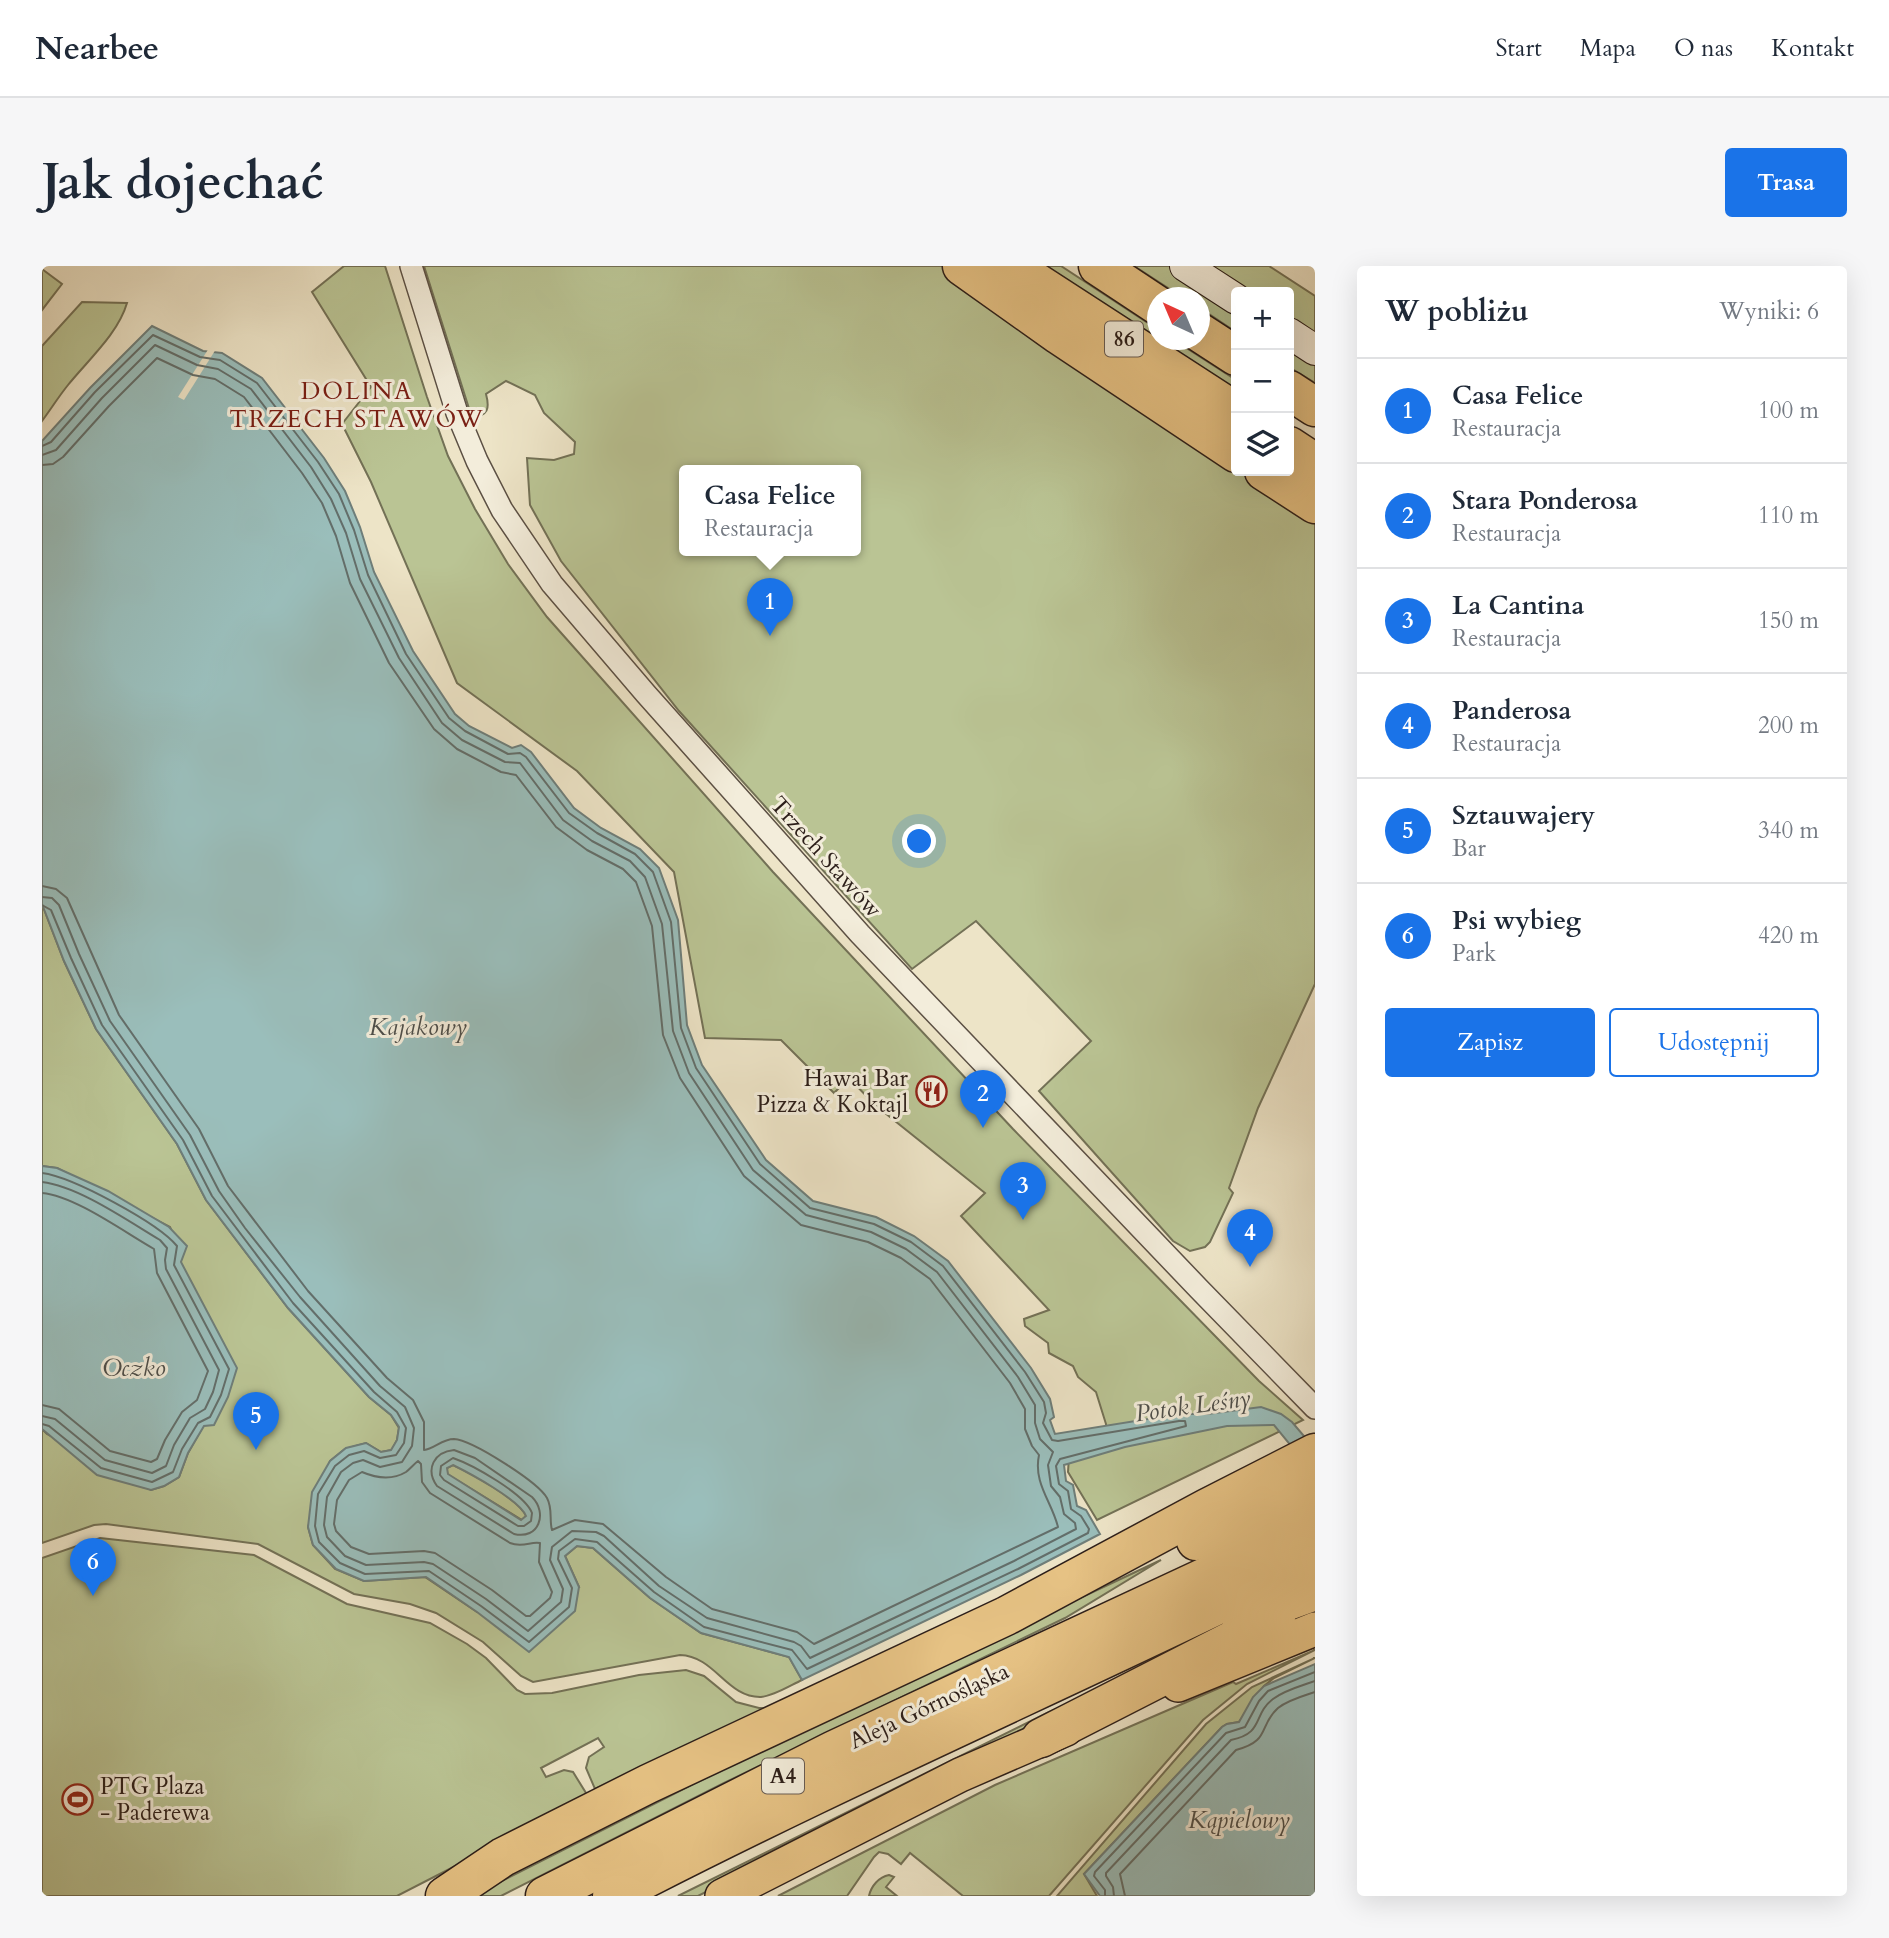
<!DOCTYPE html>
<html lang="pl">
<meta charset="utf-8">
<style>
:root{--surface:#fff;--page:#f6f6f7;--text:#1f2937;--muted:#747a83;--line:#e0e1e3;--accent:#1a73e8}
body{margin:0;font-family:Cardo,serif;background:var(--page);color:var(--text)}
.controls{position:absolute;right:21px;top:21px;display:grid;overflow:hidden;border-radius:7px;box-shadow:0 7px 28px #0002}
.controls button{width:63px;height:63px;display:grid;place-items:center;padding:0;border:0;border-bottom:2px solid var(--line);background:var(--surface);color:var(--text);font:35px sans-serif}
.compass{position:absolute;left:1105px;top:21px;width:63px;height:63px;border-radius:50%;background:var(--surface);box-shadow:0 7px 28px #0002;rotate:316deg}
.you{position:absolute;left:878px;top:576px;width:24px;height:24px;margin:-18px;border:5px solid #fff;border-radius:50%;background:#1a73e8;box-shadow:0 0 0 10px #1a73e833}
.badge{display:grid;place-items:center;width:46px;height:46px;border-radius:50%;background:var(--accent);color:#fff;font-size:23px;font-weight:700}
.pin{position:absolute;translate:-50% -58px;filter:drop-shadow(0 2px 4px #0008)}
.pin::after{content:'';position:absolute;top:37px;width:24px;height:21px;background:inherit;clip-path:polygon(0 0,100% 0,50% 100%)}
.popup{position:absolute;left:637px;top:199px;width:182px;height:91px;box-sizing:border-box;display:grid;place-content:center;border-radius:7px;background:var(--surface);filter:drop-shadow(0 2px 5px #0005);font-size:23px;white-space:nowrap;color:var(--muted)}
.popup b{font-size:26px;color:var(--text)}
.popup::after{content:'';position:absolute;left:50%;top:100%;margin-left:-14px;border:14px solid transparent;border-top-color:var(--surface)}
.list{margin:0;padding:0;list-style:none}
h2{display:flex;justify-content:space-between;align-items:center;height:91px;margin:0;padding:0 28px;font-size:30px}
h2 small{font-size:23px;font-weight:400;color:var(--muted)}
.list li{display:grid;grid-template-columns:46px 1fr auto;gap:21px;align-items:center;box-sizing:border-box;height:105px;padding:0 28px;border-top:2px solid var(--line)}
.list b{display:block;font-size:26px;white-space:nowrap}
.list p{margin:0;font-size:23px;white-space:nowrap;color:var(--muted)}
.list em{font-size:23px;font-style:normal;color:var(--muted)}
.actions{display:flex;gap:14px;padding:21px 28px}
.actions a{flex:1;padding:16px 0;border:2px solid var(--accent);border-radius:7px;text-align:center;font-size:24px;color:var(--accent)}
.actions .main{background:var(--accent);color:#fff}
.icon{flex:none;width:38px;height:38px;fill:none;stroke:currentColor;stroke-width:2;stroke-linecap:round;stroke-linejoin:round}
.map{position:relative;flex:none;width:1273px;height:1630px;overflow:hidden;border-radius:7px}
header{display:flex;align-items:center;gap:42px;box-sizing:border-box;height:98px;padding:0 35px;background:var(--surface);border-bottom:2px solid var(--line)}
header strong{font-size:33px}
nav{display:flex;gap:38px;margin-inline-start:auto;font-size:24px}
.intro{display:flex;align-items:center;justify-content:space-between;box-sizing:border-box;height:168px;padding:0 42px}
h1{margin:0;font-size:49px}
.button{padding:18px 32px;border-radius:7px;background:var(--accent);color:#fff;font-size:24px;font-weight:700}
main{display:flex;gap:42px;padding:0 42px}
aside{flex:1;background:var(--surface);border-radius:7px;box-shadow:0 7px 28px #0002}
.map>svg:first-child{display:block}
.green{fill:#bac494;stroke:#737156;stroke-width:2;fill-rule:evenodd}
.water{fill:#9abebb;stroke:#6e7e7a;stroke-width:2;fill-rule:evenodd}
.pier{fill:#ede4c7}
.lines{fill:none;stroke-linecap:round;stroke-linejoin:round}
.shore{stroke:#636e6a;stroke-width:2}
.street-casing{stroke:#5c5044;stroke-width:24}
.secondary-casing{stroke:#2c1e19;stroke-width:32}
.primary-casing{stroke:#2c1e19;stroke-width:36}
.highway-casing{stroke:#2c1e19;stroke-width:41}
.street{stroke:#f3eddb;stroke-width:21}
.secondary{stroke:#f3eddb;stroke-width:30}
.primary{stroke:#e6c284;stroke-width:33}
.highway{stroke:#e6c284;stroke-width:38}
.labels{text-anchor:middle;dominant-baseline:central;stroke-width:6;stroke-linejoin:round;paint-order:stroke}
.shield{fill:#f3eddb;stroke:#685c53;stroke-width:2}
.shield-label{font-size:21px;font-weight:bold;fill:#2c1e19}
.street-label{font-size:23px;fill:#2c1e19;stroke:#f3eddb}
.poi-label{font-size:23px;fill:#2c1e19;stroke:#f3eddb;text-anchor:end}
.neighbourhood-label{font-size:24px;letter-spacing:2px;fill:#7a1f14;stroke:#f3eddb}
.water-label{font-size:24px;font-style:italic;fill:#4d4e4a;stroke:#f3eddb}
</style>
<header>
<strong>Nearbee</strong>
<nav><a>Start</a><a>Mapa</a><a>O nas</a><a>Kontakt</a></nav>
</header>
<div class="intro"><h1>Jak dojechać</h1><a class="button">Trasa</a></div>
<main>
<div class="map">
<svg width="1273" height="1630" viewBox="0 0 1273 1630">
<rect width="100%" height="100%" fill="#ede4c7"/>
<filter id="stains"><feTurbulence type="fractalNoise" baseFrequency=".00286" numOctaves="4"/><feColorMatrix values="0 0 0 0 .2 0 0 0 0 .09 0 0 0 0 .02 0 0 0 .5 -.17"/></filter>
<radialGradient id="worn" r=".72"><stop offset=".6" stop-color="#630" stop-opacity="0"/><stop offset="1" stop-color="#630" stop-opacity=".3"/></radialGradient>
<g class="green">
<polygon points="302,0 343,0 385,131 406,190 433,243 466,298 505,351 731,606 971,863 1217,1115 1261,1154 1055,1254 1026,1206 1027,1190 1062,1184 1064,1158 1054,1126 1036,1111 1031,1100 1007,1087 1006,1077 983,1060 982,1053 1007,1044 919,950 943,927 833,839 807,812 792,827 739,774 663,772 632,606 535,505 415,417 329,216 300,158 329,121 270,26"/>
<path d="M 382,0 L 902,0 L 1194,205 L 1203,205 L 1273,250 L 1273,718 L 1216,842 L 1187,922 L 1191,927 L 1168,976 L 1163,981 L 1148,985 L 1131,975 L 997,825 L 1049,775 L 934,655 L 870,703 L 637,445 L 519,295 L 488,239 L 485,192 L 512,194 L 532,188 L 533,176 L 502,147 L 493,129 L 464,115 L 444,128 C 448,143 446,149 430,152 ZM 642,204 L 814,204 L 814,284 L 642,284 Z"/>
<polygon points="998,0 1019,0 1115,63 1115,74 1132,74 1194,114 1194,127"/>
<polygon points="1092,0 1128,0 1194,43 1194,66 1158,42 1157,32 1140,31"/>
<polygon points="1158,0 1227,0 1273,30 1273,75 1247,57 1247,26 1199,26"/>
<polygon points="0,3 20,18 0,44"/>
<path d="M 40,36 L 85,37 C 76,68 46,94 26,119 C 17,130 9,143 0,155 L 0,80 Z"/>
<polygon points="1247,77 1273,94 1273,117 1247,101"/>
<path d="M 0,638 L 22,695 L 54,763 L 135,878 L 164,934 L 246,1042 L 327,1131 L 349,1149 L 357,1162 L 355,1174 L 350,1184 L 339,1186 L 324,1177 L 303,1183 L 288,1195 L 266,1261 L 271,1279 L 293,1303 L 322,1315 L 383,1311 L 435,1346 L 537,1321 L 523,1290 L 535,1280 L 551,1282 L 608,1332 L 659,1367 L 747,1391 L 760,1414 C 749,1419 732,1430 719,1431 C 685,1432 673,1390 638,1389 L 491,1416 L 479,1410 L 441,1376 L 394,1347 L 368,1338 L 312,1328 L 216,1278 L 64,1258 L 52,1259 L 0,1277 L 0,1163 L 5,1168 L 109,1224 L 122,1220 L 137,1211 L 146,1187 L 194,1102 L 138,996 L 140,988 L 128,961 L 15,902 L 0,900 Z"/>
<path d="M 411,1199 C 427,1206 478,1234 484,1250 L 480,1254 L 405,1208 L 405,1202 Z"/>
<polygon points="58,1272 212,1289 305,1338 388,1357 425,1378 444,1392 475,1424 483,1428 510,1427 597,1409 644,1404 662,1410 694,1436 717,1442 729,1442 553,1523 544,1502 547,1491 562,1481 556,1472 499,1502 504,1511 522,1504 531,1506 544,1527 540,1541 425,1594 355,1630 0,1630 0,1292"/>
<polygon points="1119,1294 1023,1352 682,1517 459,1630 430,1630 699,1494 872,1410"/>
<polygon points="1273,1384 1205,1418 1161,1454 1007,1630 921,1630 868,1587 859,1598 846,1588 837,1586 832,1591 805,1630 736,1630 953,1519 1191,1416 1194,1418"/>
<polygon points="1273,1392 1232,1412 1222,1420 1197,1456 1185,1458 1180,1461 1042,1608 1055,1630 1015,1630 1164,1458 1210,1421"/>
<polygon points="1106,1402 656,1630 636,1630 1005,1447"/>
<path d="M 847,1609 L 852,1611 L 844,1621 L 855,1630 L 827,1630 C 829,1620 837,1611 847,1609 Z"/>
</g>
<g class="water">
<path d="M 110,60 L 161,85 L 180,87 L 220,112 L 282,192 L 303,225 L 318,261 L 332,306 L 371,385 L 413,448 L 427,460 L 470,482 L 479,479 L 489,486 L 532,542 L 559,562 L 598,583 L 617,602 L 636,654 L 645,759 L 660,799 L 724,894 L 771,935 L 834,951 L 872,970 L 906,995 L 989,1102 L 1008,1133 L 1012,1151 L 1008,1154 L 1013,1168 L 1137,1148 L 1165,1148 L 1219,1141 L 1239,1148 L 1250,1156 L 1273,1183 L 1273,1209 L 1232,1159 L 1185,1160 L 1083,1181 L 1022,1199 L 1024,1215 L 1031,1219 L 1035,1240 L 1044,1244 L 1058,1268 L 979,1309 L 760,1414 L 747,1391 L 659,1367 L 608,1332 L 551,1282 L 535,1280 L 523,1290 L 537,1321 L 533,1345 L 487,1386 L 435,1346 L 384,1311 L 322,1315 L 294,1303 L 271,1279 L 266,1261 L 270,1226 L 288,1195 L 304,1182 L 324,1177 L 339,1186 L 349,1184 L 355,1174 L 357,1161 L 349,1149 L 327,1131 L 246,1042 L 164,934 L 135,878 L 54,763 L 22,695 L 0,638 L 0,175 L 48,122 ZM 411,1199 C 427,1207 478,1234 484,1250 L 479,1254 L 406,1208 L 405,1202 Z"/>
<polygon points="0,900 15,902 66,925 127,961 145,980 139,996 195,1102 186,1131 172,1159 162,1160 146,1187 137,1211 122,1220 109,1224 55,1209 0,1163"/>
<polygon points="1273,1398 1273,1630 1058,1630 1042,1608 1180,1461 1185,1458 1197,1456 1211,1431 1222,1420"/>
</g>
<polygon class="pier" points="167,82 174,83 142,134 136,131"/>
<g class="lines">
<g class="shore">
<polyline points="0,180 9,176 53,126 111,69 158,91 178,94 215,117 276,196 297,228 312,264 326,309 364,388 407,452 423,465 466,488 478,487 484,491 527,547 555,567 593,588 611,606 629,656 639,762 654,802 718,898 768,942 832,958 869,976 901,1000 983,1106 1002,1136 1004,1147 1001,1157 1010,1174 1016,1175 1137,1155 1143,1155 1144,1160 1018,1193 1014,1200 1017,1218 1026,1225 1029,1243 1039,1250 1047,1263 1046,1267 976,1303 765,1403 750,1384 662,1361 612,1326 555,1276 533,1273 517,1285 516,1293 530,1322 527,1341 487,1376 439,1340 387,1305 323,1308 298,1297 277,1276 273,1260 276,1228 293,1200 307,1189 322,1185 338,1192 354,1189 362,1177 364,1162 355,1146 332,1126 251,1037 170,930 141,874 60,759 29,692 9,644 0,639"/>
<polyline points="0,189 14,184 60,132 113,79 155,99 176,103 209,123 269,201 289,233 304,267 318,313 357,392 400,457 420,474 463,496 478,497 521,554 550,575 588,595 603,611 620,658 631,765 647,807 711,904 764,949 829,966 864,983 895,1006 976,1111 993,1139 993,1157 998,1173 1011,1186 1006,1199 1009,1220 1018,1231 1022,1248 1033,1257 1034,1263 972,1295 768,1392 759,1380 752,1376 665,1352 617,1320 562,1270 554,1266 530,1265 510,1281 508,1294 521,1323 519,1336 486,1365 444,1333 391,1298 382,1296 324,1299 303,1290 285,1271 282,1259 285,1231 299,1206 311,1197 321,1194 338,1201 360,1196 370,1180 372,1162 363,1141 338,1120 258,1031 203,962 177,925 148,869 68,755 37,688 17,639 10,632 0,631"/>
<path d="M 0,199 L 11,198 L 21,191 L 67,140 L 115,92 L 151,109 L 173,113 L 202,131 L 260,207 L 280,237 L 294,270 L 308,317 L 347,397 L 392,463 L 415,483 L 459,506 L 474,509 L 514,561 L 545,584 L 581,603 L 594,616 L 610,660 L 621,769 L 638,812 L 702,910 L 759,959 L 826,976 L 859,992 L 888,1013 L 968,1117 L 983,1143 L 983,1163 L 990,1180 L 997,1189 C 991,1217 1010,1236 1016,1261 L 772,1378 L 755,1366 L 670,1343 L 624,1311 L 561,1258 L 533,1254 L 510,1264 C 507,1254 511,1243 505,1232 C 496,1216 430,1174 412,1173 C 400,1173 392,1183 382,1184 L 382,1156 L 371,1134 L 345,1112 L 266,1025 L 186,920 L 157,863 L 77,749 L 25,632 L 14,623 L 0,620"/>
<path d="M 0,907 C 31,911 116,957 135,980 L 132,999 L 187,1103 L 179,1129 L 168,1151 L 156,1157 L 140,1183 L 131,1206 L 110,1216 L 59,1202 L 7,1160 L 0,1158"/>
<path d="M 0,916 C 36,920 86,955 118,974 L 125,982 L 123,994 L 124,1003 L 177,1104 L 171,1126 L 163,1143 L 148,1152 L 132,1179 L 124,1200 L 110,1207 L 63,1194 L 13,1153 L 0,1150"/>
<path d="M 0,927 C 33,930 82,966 112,983 L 115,1007 L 166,1105 L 155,1134 L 140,1146 L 123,1174 L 115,1193 L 109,1196 L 68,1185 L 17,1143 L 0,1139"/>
<path d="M 412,1184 L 433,1192 L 490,1231 C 506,1247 497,1274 472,1268 L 395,1220 C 383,1203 392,1186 412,1184 Z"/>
<path d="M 411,1192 C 431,1199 483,1228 490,1247 L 489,1255 L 482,1260 L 476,1260 L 402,1214 L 398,1209 L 399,1200 Z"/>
<path d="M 376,1195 L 379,1198 L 380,1216 L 388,1227 L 468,1277 C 481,1282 489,1275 498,1277 L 497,1296 L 510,1326 L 508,1332 L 488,1350 L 484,1350 L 450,1324 L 393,1287 L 382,1285 L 327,1288 L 309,1281 L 294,1265 L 292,1258 L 295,1234 L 307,1214 L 320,1206 C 334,1212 349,1215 364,1206 C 368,1203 372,1198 376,1195 Z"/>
<polyline points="1063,1630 1063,1624 1052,1610 1053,1606 1184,1467 1203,1461 1217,1435 1226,1425 1273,1406"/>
<path d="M 1072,1630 L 1071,1621 L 1064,1610 L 1064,1607 L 1189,1474 C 1223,1467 1210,1449 1231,1433 C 1243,1424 1259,1420 1273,1415"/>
<path d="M 1083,1630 L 1078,1608 L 1194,1484 C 1229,1475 1216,1460 1236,1442 C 1246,1434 1261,1430 1273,1426"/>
</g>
<defs>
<polyline id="street" points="369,0 415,147 435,195 460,244 510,318 604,428 818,668 1157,1023 1273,1142"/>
<g id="secondary">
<polyline points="1143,0 1194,33"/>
<polyline points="1247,67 1273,84"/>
</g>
<g id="primary">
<polyline points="1136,1419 1273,1363"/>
<polyline points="680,1630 918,1509 1024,1463"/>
</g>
<g id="highway">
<polyline points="920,0 1017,69 1194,187"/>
<polyline points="969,0 1194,146"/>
<polyline points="1056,0 1115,39"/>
<polyline points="1157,66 1194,90"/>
<polyline points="1247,124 1273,141"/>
<polyline points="1247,180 1273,197"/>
<polyline points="1222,205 1273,238"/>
<polyline points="1154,1275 1273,1219"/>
<polyline points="1199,1352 1273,1325"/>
<polyline points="999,1472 1234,1352"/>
<polyline points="403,1630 461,1591 606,1518 964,1350 1165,1242 1273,1187"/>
<polyline points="503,1630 792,1484 1174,1306 1273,1256"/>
<path d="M 570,1630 C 801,1510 1040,1407 1273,1292"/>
</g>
</defs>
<use href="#street" class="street-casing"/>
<use href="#secondary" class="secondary-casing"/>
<use href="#primary" class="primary-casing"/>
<use href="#highway" class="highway-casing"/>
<use href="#street" class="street"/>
<use href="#secondary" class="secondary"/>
<use href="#primary" class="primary"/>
<use href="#highway" class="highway"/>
</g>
<defs>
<symbol id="restaurant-ring" viewBox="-11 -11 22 22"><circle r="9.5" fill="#f3eddb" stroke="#8f2418" stroke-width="1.5"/><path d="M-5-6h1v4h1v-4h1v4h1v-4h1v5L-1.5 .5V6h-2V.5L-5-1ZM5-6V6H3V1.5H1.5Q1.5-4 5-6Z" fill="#8f2418"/></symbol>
<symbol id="stadium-ring" viewBox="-11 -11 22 22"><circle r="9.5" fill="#f3eddb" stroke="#8f2418" stroke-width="1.5"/><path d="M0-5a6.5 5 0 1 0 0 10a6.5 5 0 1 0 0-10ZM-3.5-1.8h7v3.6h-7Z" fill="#8f2418"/></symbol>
</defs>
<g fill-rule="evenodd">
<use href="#restaurant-ring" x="872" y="808" width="35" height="35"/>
<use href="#stadium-ring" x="18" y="1516" width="35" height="35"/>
</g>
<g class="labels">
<g class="shield">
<rect x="1063" y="55.5" width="38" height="35" rx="5"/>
<rect x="720" y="1492.5" width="42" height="35" rx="5"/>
</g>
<g class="shield-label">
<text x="1082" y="73">86</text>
<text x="741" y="1510">A4</text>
</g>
<g class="street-label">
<text transform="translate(784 591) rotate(48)">Trzech Stawów</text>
<text transform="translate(887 1440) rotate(-25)">Aleja Górnośląska</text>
</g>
<g class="poi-label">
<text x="866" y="812">Hawai Bar<tspan x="866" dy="26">Pizza &amp; Koktajl</tspan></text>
<text x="58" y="1520" text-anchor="start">PTG Plaza<tspan x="58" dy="26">- Paderewa</tspan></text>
</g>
<g class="neighbourhood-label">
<text x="315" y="125">DOLINA<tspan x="315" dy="28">TRZECH STAWÓW</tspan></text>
</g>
<g class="water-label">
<text x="376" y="761">Kajakowy</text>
<text x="92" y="1102">Oczko</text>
<text transform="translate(1151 1140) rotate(-8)">Potok Leśny</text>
<text x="1197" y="1554">Kąpielowy</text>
</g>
</g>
<rect width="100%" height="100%" filter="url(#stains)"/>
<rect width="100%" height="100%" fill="url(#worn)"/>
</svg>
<div class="controls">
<button>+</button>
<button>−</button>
<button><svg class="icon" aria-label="layers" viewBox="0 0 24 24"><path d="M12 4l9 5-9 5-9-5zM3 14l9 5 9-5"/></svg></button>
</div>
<svg class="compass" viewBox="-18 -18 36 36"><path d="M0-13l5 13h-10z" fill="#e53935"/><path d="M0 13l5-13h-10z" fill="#747a83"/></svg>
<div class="you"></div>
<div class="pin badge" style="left:728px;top:370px">1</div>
<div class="popup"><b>Casa Felice</b>Restauracja</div>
<div class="pin badge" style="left:941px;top:862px">2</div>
<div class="pin badge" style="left:981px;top:954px">3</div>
<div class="pin badge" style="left:1208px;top:1001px">4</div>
<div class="pin badge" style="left:214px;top:1184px">5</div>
<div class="pin badge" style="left:51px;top:1330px">6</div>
</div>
<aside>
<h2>W pobliżu<small>Wyniki: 6</small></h2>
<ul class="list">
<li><span class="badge">1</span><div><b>Casa Felice</b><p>Restauracja</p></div><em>100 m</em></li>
<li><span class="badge">2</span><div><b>Stara Ponderosa</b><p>Restauracja</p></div><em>110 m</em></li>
<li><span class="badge">3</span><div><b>La Cantina</b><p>Restauracja</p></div><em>150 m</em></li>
<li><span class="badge">4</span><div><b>Panderosa</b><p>Restauracja</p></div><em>200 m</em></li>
<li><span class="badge">5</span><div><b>Sztauwajery</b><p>Bar</p></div><em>340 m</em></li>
<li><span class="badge">6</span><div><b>Psi wybieg</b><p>Park</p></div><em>420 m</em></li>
</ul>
<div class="actions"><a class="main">Zapisz</a><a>Udostępnij</a></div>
</aside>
</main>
